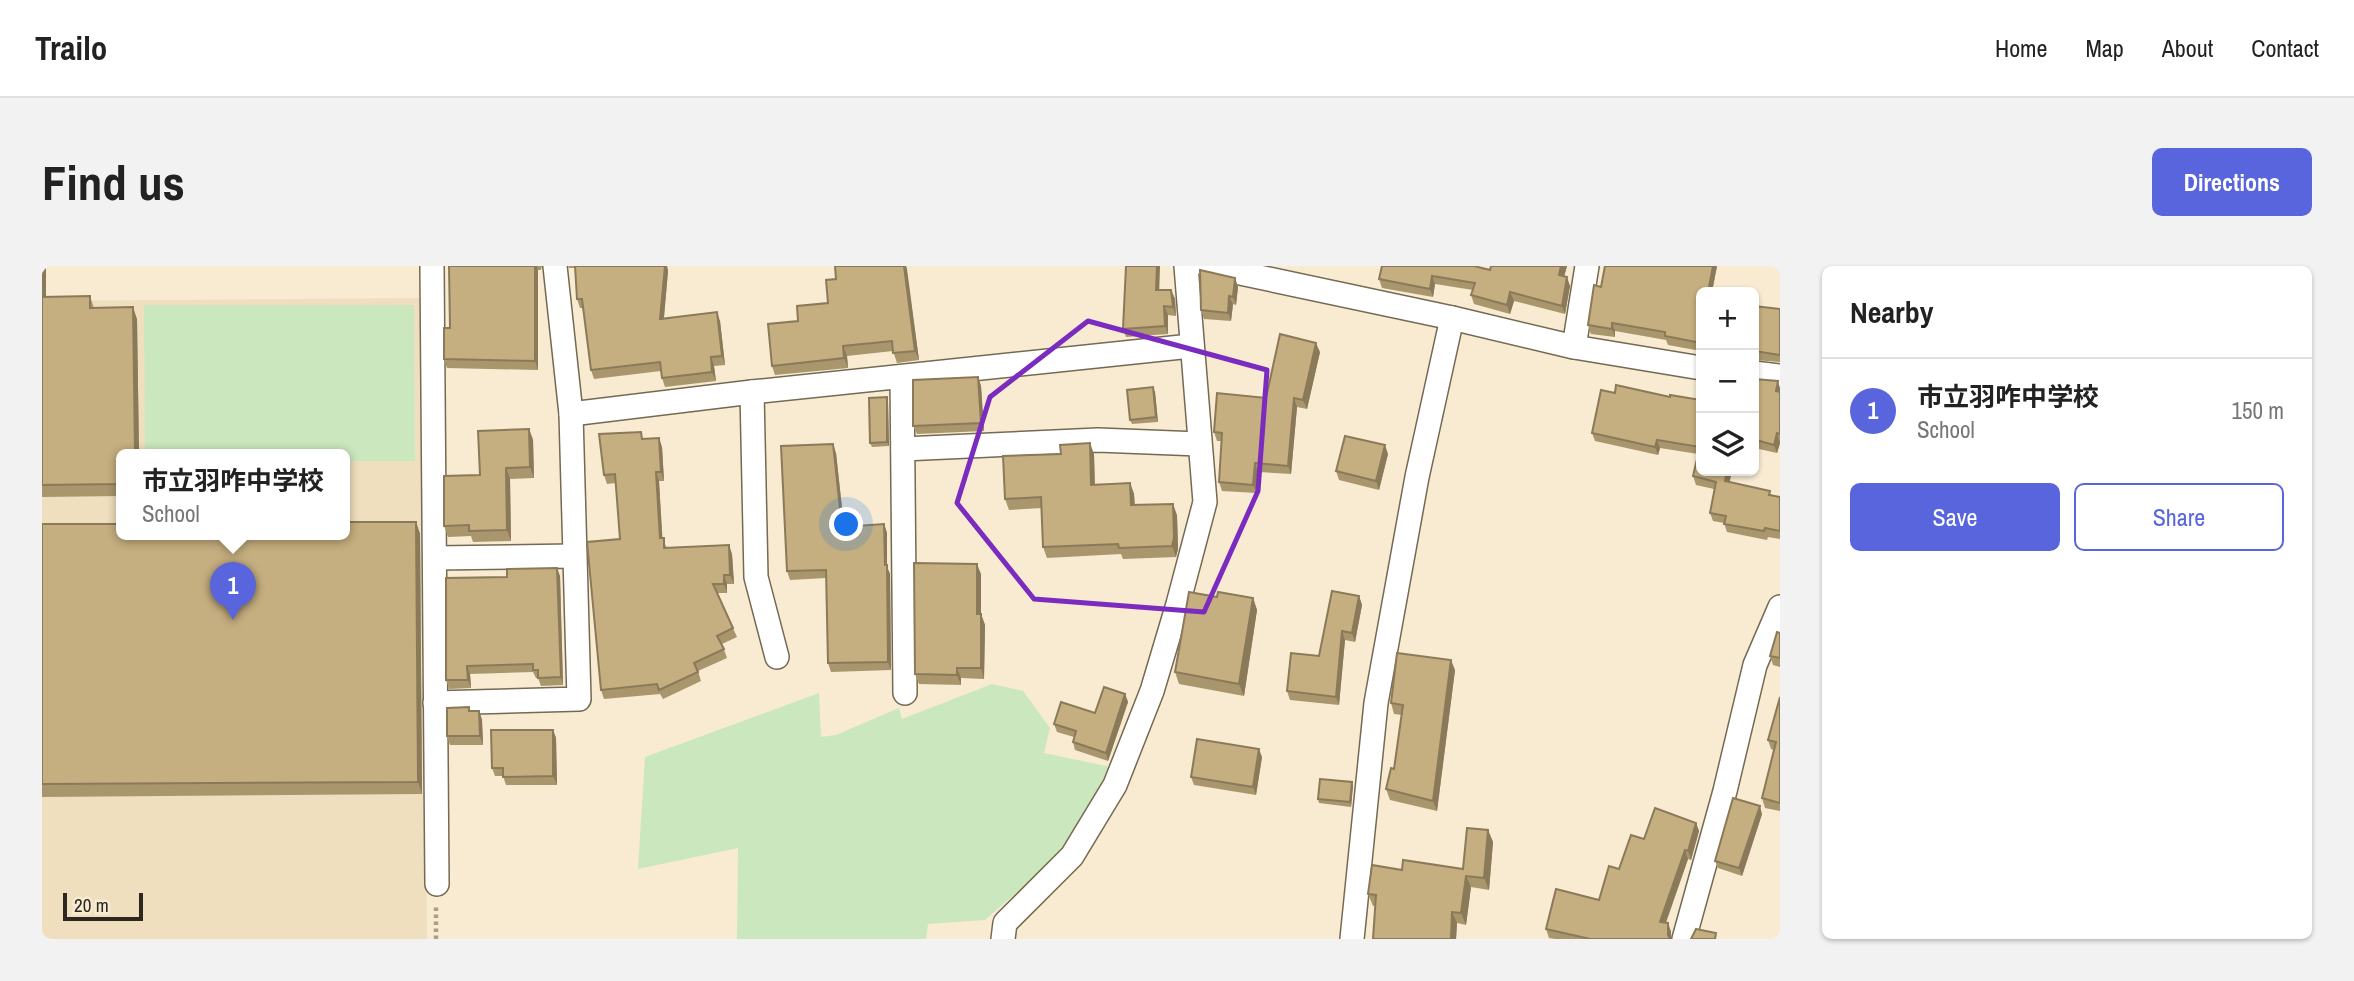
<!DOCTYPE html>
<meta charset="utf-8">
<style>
:root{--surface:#fff;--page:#f2f2f2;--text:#222;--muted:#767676;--line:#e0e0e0;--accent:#5965dc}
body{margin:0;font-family:"Archivo Narrow","Noto Sans JP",sans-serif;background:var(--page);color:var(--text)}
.controls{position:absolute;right:21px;top:21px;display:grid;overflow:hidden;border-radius:10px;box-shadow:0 2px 5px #0004}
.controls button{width:63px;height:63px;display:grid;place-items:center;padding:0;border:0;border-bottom:2px solid var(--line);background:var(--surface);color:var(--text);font:35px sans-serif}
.scale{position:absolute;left:21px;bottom:18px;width:80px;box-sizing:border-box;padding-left:7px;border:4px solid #2d281f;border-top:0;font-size:19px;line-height:24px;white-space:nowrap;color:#2d281f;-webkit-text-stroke:5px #f8ebd2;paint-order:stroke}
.you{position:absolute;left:805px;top:259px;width:24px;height:24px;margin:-18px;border:5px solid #fff;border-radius:50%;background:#1a73e8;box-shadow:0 0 0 10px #1a73e833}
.badge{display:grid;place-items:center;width:46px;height:46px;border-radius:50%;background:var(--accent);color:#fff;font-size:23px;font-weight:700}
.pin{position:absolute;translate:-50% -58px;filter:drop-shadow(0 2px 4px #0008)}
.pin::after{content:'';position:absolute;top:37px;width:24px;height:21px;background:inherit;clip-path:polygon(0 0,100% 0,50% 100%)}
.popup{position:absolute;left:74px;top:183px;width:234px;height:91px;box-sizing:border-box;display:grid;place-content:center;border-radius:10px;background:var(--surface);filter:drop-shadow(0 2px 5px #0005);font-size:23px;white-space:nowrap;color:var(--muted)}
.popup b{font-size:26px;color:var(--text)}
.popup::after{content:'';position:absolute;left:50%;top:100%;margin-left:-14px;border:14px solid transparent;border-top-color:var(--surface)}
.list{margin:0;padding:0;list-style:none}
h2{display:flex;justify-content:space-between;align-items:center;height:91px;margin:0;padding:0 28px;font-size:30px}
h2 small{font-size:23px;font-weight:400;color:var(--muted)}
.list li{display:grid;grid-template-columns:46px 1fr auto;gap:21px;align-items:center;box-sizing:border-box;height:105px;padding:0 28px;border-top:2px solid var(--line)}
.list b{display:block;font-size:26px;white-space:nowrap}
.list p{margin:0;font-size:23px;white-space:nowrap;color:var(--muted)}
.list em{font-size:23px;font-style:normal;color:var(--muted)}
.actions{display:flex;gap:14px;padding:21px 28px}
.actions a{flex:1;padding:16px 0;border:2px solid var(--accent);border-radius:10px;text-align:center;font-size:24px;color:var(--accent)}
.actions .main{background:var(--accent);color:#fff}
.icon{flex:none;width:38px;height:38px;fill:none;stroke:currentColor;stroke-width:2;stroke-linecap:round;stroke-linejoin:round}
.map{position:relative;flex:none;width:1738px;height:673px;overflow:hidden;border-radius:10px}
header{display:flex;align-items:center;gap:42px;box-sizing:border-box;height:98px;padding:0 35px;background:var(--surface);border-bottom:2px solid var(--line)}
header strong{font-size:33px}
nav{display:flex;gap:38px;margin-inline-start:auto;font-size:24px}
.intro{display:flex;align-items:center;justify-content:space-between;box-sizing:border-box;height:168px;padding:0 42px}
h1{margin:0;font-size:49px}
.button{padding:18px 32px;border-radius:10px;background:var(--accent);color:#fff;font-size:24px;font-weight:700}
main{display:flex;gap:42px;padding:0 42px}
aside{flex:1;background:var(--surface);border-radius:10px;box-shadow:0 2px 5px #0004}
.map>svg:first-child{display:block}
.built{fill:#efdfbf;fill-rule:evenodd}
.green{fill:#cbe7bd}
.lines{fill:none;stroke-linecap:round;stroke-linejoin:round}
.street-casing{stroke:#746953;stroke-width:26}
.path{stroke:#a89e8c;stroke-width:4.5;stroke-dasharray:3.5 3.5;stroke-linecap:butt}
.street{stroke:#fff;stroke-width:23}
.wall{fill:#a9966d}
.shaded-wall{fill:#8a7a59}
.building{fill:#c5ae7f;stroke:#8a7a59;stroke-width:2}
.marked{fill:none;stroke:#7b2cbf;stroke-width:5;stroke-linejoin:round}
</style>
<header>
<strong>Trailo</strong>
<nav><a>Home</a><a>Map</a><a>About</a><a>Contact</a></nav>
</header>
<div class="intro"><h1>Find us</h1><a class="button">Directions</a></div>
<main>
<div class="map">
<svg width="1738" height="673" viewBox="0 0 1738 673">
<rect width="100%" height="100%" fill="#f8ebd2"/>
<path class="built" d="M 380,32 L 385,673 L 0,673 L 0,35 ZM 79,188 L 303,188 L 303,268 L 79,268 Z"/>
<g class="green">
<polygon points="102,39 372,39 373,195 303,195 303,188 103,188"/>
<polygon points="950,418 981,425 1008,462 1002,487 1069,501 1052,538 1019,587 943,654 886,658 884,673 695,673 696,582 596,603 603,491 777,427 779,471 794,469 857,442 860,453"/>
</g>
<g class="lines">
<defs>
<g id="street">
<polyline points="390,0 395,618"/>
<polyline points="1165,0 1410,52 1532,81 1659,102"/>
<polyline points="1532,81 1545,0"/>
<polyline points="1712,107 1738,110"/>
<polyline points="860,111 863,427"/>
<polyline points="710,126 714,311 735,391"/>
<polyline points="529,148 710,126 1149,80"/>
<polyline points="861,183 1056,174 1157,178"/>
<polyline points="393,292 532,290"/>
<polyline points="393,437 537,433 529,148 513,0"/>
<polyline points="961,673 963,657 1030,590 1073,519 1110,425 1136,338 1163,236 1144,0"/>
<polyline points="1310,673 1334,437 1375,211 1410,52"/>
<polyline points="1642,673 1683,525 1713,399 1738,341"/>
</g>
</defs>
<use href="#street" class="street-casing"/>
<polyline class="path" points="394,673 394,639"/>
<use href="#street" class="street"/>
</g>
<g class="wall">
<polygon points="0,0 4,31 48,30 52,42 95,53 97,188 79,188 79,230 0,231"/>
<polygon points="407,0 500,0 499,4 496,4 496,104 405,102 402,93 408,62"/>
<polygon points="526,0 625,0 626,5 622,52 678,55 683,99 672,100 674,115 623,121 620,112 619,105 552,113 549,104 541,42 538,42 535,33 533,2 527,2"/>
<polygon points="797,0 864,0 877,94 855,97 851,85 805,90 806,102 733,109 730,100 756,55 786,37"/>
<polygon points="1449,0 1525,0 1522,11 1528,20 1523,48 1472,35 1468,48 1432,38 1429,29 1431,24 1393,18 1391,31 1340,22 1337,13 1448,4"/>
<polygon points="1563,0 1675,0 1670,26 1659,26 1659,85 1626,79 1624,74 1573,65 1573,71 1549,68 1546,59 1559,21"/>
<polygon points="1193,12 1196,21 1194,39 1191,38 1189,55 1162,53 1159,44"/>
<polygon points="1118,24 1129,24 1133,33 1134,50 1126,49 1126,68 1084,71 1081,63"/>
<polygon points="1712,40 1738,43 1738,96 1712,94"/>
<polygon points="1278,86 1265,143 1255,141 1249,208 1216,206 1215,227 1180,225 1177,216 1180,175 1175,175 1172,166 1224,132"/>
<polygon points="936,111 939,120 942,165 875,168 871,160"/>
<polygon points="1712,113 1738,122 1738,177 1735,187 1717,183 1716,186 1712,184"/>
<polygon points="1113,126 1116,156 1090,158 1088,154"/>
<polygon points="1573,127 1659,134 1659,205 1690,205 1687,216 1738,231 1738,273 1726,271 1725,274 1685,266 1682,257 1671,255 1668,247 1672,223 1654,219 1651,210 1656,188 1618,182 1616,189 1553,175 1550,167"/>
<polygon points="845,131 846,136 847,180 830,181 828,177"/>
<polygon points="487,163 491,174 492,212 468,213 469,275 431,276 429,270 406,271 402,260"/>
<polygon points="602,172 620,181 622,215 617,215 620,272 625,282 690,288 692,318 685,318 685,327 675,327 695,371 680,378 685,392 656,405 659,415 621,433 618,428 562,433 559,424 578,273 574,217 565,218 562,209"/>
<polygon points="794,187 802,261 842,258 845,267 845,301 848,308 849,404 789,406 786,397 784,312 748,314 745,305"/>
<polygon points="1052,188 1053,219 1088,217 1092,228 1093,239 1135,249 1136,283 1134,291 1081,293 1079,288 1005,292 1001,281 1000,242 967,244 963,233"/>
<polygon points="1346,188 1337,224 1297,214 1294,205"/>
<polygon points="374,256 378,268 380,528 0,531 0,258"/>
<polygon points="939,308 939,348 943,359 942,413 919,412 919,419 877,418 873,408"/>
<polygon points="518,310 521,419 499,420 496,412 494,412 491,406 428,408 429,422 407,423 404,414"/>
<polygon points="1317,330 1320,339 1313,376 1303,374 1297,439 1248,434 1245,425 1277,390"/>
<polygon points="1175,331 1211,332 1215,344 1202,430 1137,418 1133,406"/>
<polygon points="1738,367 1738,401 1731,399 1728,390"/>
<polygon points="1413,404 1395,545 1348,534 1344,523 1352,503 1360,449 1352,448 1349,437"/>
<polygon points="1083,428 1086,436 1066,495 1033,484 1031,476 1032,471 1015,466 1012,458 1053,447"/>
<polygon points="1738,431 1738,545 1723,542 1720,532 1732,484 1729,483 1726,474"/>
<polygon points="428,445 437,445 440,454 441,479 408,479 405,470"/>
<polygon points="511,464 514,472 515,519 464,519 461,510 453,510 450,502"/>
<polygon points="1220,491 1214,529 1152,519 1149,511"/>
<polygon points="1310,516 1311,520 1309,541 1277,537 1276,533"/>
<polygon points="1720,548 1700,610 1676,602 1673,595"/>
<polygon points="1654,557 1657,565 1649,594 1646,593 1624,657 1626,657 1629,666 1629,673 1513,673 1507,672 1504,663 1557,634 1577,603"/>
<polygon points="1446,564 1451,576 1447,624 1429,621 1424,659 1415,657 1414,673 1331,673 1333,640 1331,640 1326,628 1360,604 1421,603"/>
</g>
<g class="shaded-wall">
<polygon points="0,0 4,0 4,43 0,31"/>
<polygon points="493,0 495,0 496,4 496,104 493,95"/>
<polygon points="623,0 625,0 626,5 621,61 618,53"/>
<polygon points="862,0 864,0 865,3 877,94 873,85"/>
<polygon points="1115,0 1118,0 1117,33 1114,24"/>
<polygon points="1519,0 1525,0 1520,18 1517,9"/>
<polygon points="1671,0 1675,0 1670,26 1666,26"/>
<polygon points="1390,10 1393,18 1391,31 1388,23"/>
<polygon points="1525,11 1528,20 1523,48 1520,40"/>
<polygon points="1193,12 1196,21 1194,39 1191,31"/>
<polygon points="1129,24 1133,33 1134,50 1131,41"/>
<polygon points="1468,26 1472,35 1468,48 1465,39"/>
<polygon points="1187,30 1191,38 1189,55 1186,47"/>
<polygon points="1122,40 1126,49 1126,68 1123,60"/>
<polygon points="91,41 95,53 97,188 93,188"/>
<polygon points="675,46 678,55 683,99 680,90"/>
<polygon points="1570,57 1573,65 1573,71 1570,63"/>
<polygon points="1274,77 1278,86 1265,143 1261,134"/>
<polygon points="801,80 805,90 806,102 802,92"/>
<polygon points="669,91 672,100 674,115 670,106"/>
<polygon points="936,111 939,120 942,165 939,157"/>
<polygon points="1736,115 1738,122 1738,129 1734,125"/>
<polygon points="1111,121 1113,126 1116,156 1114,151"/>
<polygon points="845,131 846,136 847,180 845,176"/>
<polygon points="1252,132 1255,141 1249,208 1246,200"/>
<polygon points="487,163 491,174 492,212 488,201"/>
<polygon points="1735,167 1738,177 1735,187 1732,179"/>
<polygon points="617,172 620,181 622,215 619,206"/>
<polygon points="1615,174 1618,182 1616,189 1613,181"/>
<polygon points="1714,174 1717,183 1716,186 1713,177"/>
<polygon points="1048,177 1052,188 1053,230 1049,219"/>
<polygon points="791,178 794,187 803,269 800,261"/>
<polygon points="1343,179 1346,188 1337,224 1334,215"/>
<polygon points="1213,197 1216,206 1215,227 1211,219"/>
<polygon points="464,202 468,213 469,275 465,264"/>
<polygon points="1685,205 1690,205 1686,224 1683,215"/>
<polygon points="614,206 617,215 621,281 618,272"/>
<polygon points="1088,217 1092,228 1093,250 1089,239"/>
<polygon points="1131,238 1135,249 1136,283 1134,291 1130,280"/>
<polygon points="374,256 378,268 380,528 376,516"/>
<polygon points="842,258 845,267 845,301 848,308 849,404 846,396"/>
<polygon points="687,279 690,288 692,318 688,309"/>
<polygon points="935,298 939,308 939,359 935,348"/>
<polygon points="515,302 518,310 521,419 519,411"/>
<polygon points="682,309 685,318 685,327 682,318"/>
<polygon points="1317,330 1320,339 1313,376 1310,367"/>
<polygon points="1211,332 1215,344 1202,430 1197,418"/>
<polygon points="939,348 943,359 942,413 939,402"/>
<polygon points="1300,365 1303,374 1297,439 1294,431"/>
<polygon points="1409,394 1413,404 1395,545 1391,535"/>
<polygon points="425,400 428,408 429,422 426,414"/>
<polygon points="915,402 919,412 919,419 915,409"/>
<polygon points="1083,428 1086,436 1066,495 1064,487"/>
<polygon points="437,445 440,454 441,479 438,470"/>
<polygon points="511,464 514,472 515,519 511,510"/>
<polygon points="1217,483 1220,491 1214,529 1211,521"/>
<polygon points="1310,516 1311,520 1309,541 1308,536"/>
<polygon points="1718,540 1720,548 1700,610 1697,602"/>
<polygon points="1654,557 1657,565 1649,594 1646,585"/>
<polygon points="1446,564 1451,576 1447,624 1442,612"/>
<polygon points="1643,584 1646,593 1621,664 1618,656"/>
<polygon points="1424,610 1429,621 1424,659 1419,647"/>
<polygon points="1410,646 1415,657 1414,673 1409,673"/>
<polygon points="1626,657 1629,666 1629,673 1626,669"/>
</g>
<g class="building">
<polygon points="0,0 0,31 48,30 48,42 91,41 93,188 79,188 79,218 0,219"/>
<polygon points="407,0 493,0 493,95 402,93 402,62 408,62"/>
<polygon points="533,0 623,0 618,53 675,46 680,90 669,91 670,106 620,112 618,96 549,104 540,33 535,33"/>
<polygon points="793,0 862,0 873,85 851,87 850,75 801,80 802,92 730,100 726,58 756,55 755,40 786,37 784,14 794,13"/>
<polygon points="1084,0 1115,0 1114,24 1129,24 1131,41 1122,40 1123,60 1081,63"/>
<polygon points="1340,0 1432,0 1448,4 1449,0 1519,0 1517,9 1525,11 1520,40 1468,26 1465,39 1429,29 1433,17 1390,10 1388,23 1337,13"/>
<polygon points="1563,0 1671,0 1666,26 1659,26 1659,77 1623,70 1623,66 1570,57 1570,63 1546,59 1552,19 1559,21"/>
<polygon points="1158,4 1193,12 1191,31 1187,30 1186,47 1159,44"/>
<polygon points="1712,40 1738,43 1738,89 1712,85"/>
<polygon points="1238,68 1274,77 1261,134 1252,132 1246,200 1213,197 1211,219 1177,216 1180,167 1172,166 1175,127 1224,132"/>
<polygon points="936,111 939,157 871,160 871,114"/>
<polygon points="1712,113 1736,115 1734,125 1738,126 1738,168 1735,167 1732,179 1714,174 1713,177 1712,177"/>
<polygon points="1574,119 1628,131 1628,129 1659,134 1659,205 1685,205 1683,215 1728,225 1727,229 1738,231 1738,265 1723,262 1722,265 1682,258 1684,250 1668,247 1674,216 1651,210 1658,181 1615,174 1613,181 1550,167 1559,124 1573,127"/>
<polygon points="1111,121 1114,151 1088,154 1085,124"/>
<polygon points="845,131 845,176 828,177 827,132"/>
<polygon points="487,163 488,201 464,202 465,264 427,265 427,259 402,260 402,210 438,209 436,165"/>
<polygon points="599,166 600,173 617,172 619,206 614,206 618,272 622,272 622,282 687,279 688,309 682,309 682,318 671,318 691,362 675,370 682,383 652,397 656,406 617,424 615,418 559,424 545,276 578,273 573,208 562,209 557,168"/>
<polygon points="1303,170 1343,179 1334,215 1294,205"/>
<polygon points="1048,177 1049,219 1088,217 1089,239 1131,238 1132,272 1130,280 1077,282 1076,278 1001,281 999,231 963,233 961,190 1019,188 1018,179"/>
<polygon points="791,178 800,261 842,258 843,299 845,299 846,396 786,397 784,304 745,305 739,180"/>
<polygon points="303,256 374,256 376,516 0,518 0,258 79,258 79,268 303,268"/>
<polygon points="872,297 935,298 935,348 939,348 939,402 915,402 915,409 873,408"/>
<polygon points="515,302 519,411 496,412 496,404 491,404 491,398 425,400 426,414 404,414 404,312 465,311 465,303"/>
<polygon points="1290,325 1317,330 1310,367 1300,365 1294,431 1245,425 1249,387 1277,390"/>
<polygon points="1147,326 1175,331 1176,326 1211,332 1197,418 1133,406"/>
<polygon points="1735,366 1738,367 1738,392 1728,390"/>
<polygon points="1355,387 1409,394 1391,535 1344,523 1349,502 1352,503 1361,439 1349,437"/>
<polygon points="1062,421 1083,428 1064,487 1031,476 1034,465 1012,458 1019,436 1053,447"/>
<polygon points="1738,431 1738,537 1720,532 1734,476 1726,474"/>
<polygon points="427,441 427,445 437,445 438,470 405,470 405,442"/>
<polygon points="449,464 511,464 511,510 461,511 461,502 450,502"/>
<polygon points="1155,473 1217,483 1211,521 1149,511"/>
<polygon points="1278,513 1310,516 1308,536 1276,533"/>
<polygon points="1691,532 1718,540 1697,602 1673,595"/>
<polygon points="1613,542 1654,557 1646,585 1643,584 1618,656 1626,657 1626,669 1628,673 1548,673 1504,663 1514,623 1557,634 1567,600 1577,603 1589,569 1602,573"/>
<polygon points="1425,562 1446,564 1442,612 1424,610 1419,647 1410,646 1409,673 1331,673 1334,629 1326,628 1330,599 1360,604 1361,594 1421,603"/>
<polygon points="1654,663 1674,667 1673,673 1649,673"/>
</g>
<path class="marked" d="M 1046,55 L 1225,104 L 1216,225 L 1162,346 L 992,333 L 915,237 L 948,131 Z"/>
</svg>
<div class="controls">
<button>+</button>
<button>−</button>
<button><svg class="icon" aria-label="layers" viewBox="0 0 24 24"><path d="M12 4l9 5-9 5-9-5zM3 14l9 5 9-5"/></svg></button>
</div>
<div class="scale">20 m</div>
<div class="you"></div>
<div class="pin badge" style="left:191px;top:354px">1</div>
<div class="popup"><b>市立羽咋中学校</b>School</div>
</div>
<aside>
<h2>Nearby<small></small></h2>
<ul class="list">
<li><span class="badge">1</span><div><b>市立羽咋中学校</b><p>School</p></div><em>150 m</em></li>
</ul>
<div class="actions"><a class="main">Save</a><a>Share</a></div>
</aside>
</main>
